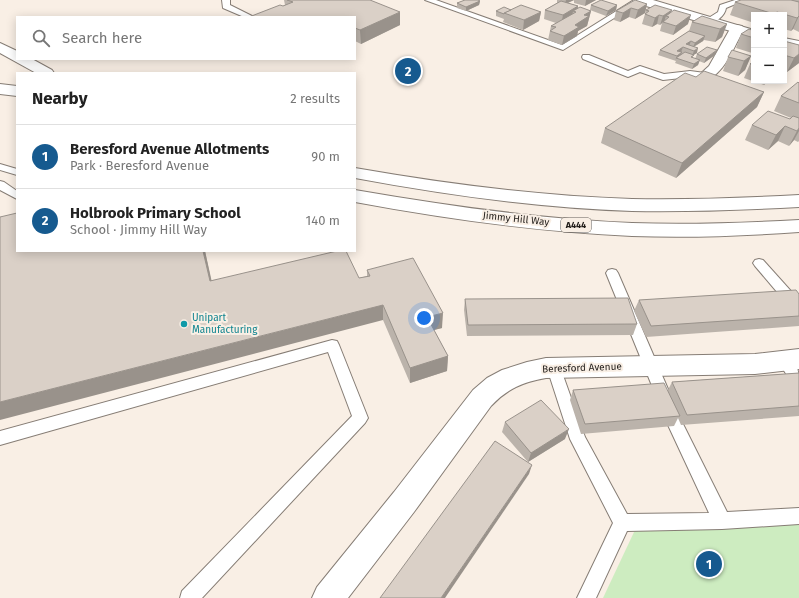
<!DOCTYPE html>
<meta charset="utf-8">
<style>
:root{--surface:#fff;--page:#f2f2f2;--text:#222;--muted:#767676;--line:#e0e0e0;--accent:#165a8f}
body{margin:0;font-family:"Fira Sans",sans-serif;background:var(--page);color:var(--text)}
.controls{position:absolute;right:12px;top:12px;display:grid;overflow:hidden;border-radius:0px;box-shadow:0 2px 10px #0003}
.controls button{width:36px;height:36px;display:grid;place-items:center;padding:0;border:0;border-bottom:1px solid var(--line);background:var(--surface);color:var(--text);font:20px sans-serif}
.you{position:absolute;left:424px;top:318px;width:14px;height:14px;margin:-10px;border:3px solid #fff;border-radius:50%;background:#1a73e8;box-shadow:0 0 0 6px #1a73e833}
.badge{display:grid;place-items:center;width:26px;height:26px;border-radius:50%;background:var(--accent);color:#fff;font-size:13px;font-weight:700}
.pin{position:absolute;translate:-50% -50%;border:2px solid #fff;box-shadow:0 1px 4px #0006}
.list{margin:0;padding:0;list-style:none}
h2{display:flex;justify-content:space-between;align-items:center;height:52px;margin:0;padding:0 16px;font-size:17px}
h2 small{font-size:13px;font-weight:400;color:var(--muted)}
.list li{display:grid;grid-template-columns:26px 1fr auto;gap:12px;align-items:center;box-sizing:border-box;height:64px;padding:0 16px;border-top:1px solid var(--line)}
.list b{display:block;font-size:15px;white-space:nowrap}
.list p{margin:0;font-size:13px;white-space:nowrap;color:var(--muted)}
.list em{font-size:13px;font-style:normal;color:var(--muted)}
.icon{flex:none;width:22px;height:22px;fill:none;stroke:currentColor;stroke-width:2;stroke-linecap:round;stroke-linejoin:round}
.map{position:relative;flex:none;width:799px;height:598px;overflow:hidden}
.search{position:absolute;background:var(--surface);box-shadow:0 2px 10px #0003;left:16px;top:16px;width:340px;height:44px;display:flex;align-items:center;gap:10px;box-sizing:border-box;padding:0 14px;border-radius:0px;color:var(--muted);font-size:15px}
.panel{position:absolute;background:var(--surface);box-shadow:0 2px 10px #0003;left:16px;top:72px;width:340px;height:180px;border-radius:0px}
.map>svg:first-child{display:block}
.green{fill:#cdecc0}
.lines{fill:none;stroke-linecap:round;stroke-linejoin:round}
.lane-casing{stroke:#867d75;stroke-width:2}
.street-casing{stroke:#867d75;stroke-width:2}
.secondary-casing{stroke:#867d75;stroke-width:2}
.highway-casing{stroke:#867d75;stroke-width:2}
.lane{fill:#fff;fill-rule:evenodd}
.street{fill:#fff;fill-rule:evenodd}
.secondary{fill:#fff;fill-rule:evenodd}
.highway{fill:#fff;fill-rule:evenodd}
.wall{fill:#bbb3ab}
.shaded-wall{fill:#99928b}
.building{fill:#dad0c7;stroke:#99928b}
.culture-dot{fill:#0f9aa8;stroke:#f9efe5;stroke-width:1.5}
.labels{text-anchor:middle;dominant-baseline:central;stroke-width:4;stroke-linejoin:round;paint-order:stroke}
.shield{fill:#f9efe5;stroke:#615b56;stroke-width:1}
.shield-label{font-size:9px;font-weight:bold;fill:#201c19}
.street-label{font-size:10px;fill:#201c19;stroke:#f9efe5}
.culture-label{font-size:10px;fill:#0d838f;stroke:#f9efe5;text-anchor:start}
</style>
<div class="map">
<svg width="799" height="598" viewBox="0 0 799 598">
<rect width="100%" height="100%" fill="#f9efe5"/>
<polygon class="green" points="799,523 799,598 603,598 635,530"/>
<g class="lines">
<defs>
<g id="lane">
<polygon points="222,0 230,0 230,5 254,17 244,17 223,8"/>
<polygon points="425,0 436,0 562,45 634,0 643,0 563,50"/>
<path d="M 735,0 L 745,0 L 726,8 C 725,16 715,24 707,23 L 707,19 L 718,12 L 720,5 Z"/>
<polygon points="583,55 589,55 628,71 640,66 664,74 690,71 705,73 709,76 705,79 690,77 663,80 640,72 628,77 583,59 582,57"/>
<polygon points="0,164 17,169 17,175 0,170"/>
<polygon points="0,181 4,182 17,191 17,199 0,190"/>
<polygon points="759,259 763,260 799,300 799,314 794,312 755,266 753,263 755,260"/>
<polygon points="612,269 616,270 618,273 683,424 727,512 799,508 799,524 722,529 627,531 596,598 577,598 613,523 570,439 547,368 549,364 554,362 559,364 585,437 627,514 709,513 668,425 606,273 608,270"/>
<polygon points="332,340 337,341 339,345 368,418 365,423 202,598 180,598 182,591 352,416 328,352 0,445 0,431"/>
<path d="M 784,354 C 799,359 799,375 799,388 L 794,386 L 777,360 L 779,356 Z"/>
</g>
<g id="street">
<path d="M 737,25 L 742,26 L 744,29 C 735,44 721,84 700,79 L 698,76 L 709,66 L 730,29 L 732,26 Z"/>
<path d="M 799,349 L 799,369 L 755,374 L 546,378 C 523,382 507,389 491,406 L 414,512 L 348,598 L 312,598 L 317,587 L 394,492 L 473,390 L 487,378 L 502,370 L 527,362 L 546,358 L 755,354 Z"/>
</g>
<g id="secondary">
<polygon points="634,0 653,0 754,30 754,38 636,3"/>
<polygon points="784,38 799,41 799,49 784,46"/>
</g>
<g id="highway">
<polygon points="0,43 17,51 17,59 32,59 52,70 54,73 36,73 0,53"/>
<polygon points="0,84 17,86 17,96 0,94"/>
<path d="M 355,168 C 447,184 539,196 632,199 C 688,200 743,198 799,195 L 799,207 C 743,210 688,212 632,211 C 539,208 447,195 355,178 Z"/>
<path d="M 355,190 C 447,206 539,219 632,223 C 688,225 743,223 799,220 L 799,232 C 743,236 688,238 632,236 C 539,232 447,219 355,202 Z"/>
</g>
</defs>
<use href="#lane" class="lane-casing"/>
<use href="#street" class="street-casing"/>
<use href="#secondary" class="secondary-casing"/>
<use href="#highway" class="highway-casing"/>
<use href="#lane" class="lane"/>
<use href="#street" class="street"/>
<use href="#secondary" class="secondary"/>
<use href="#highway" class="highway"/>
</g>
<g class="wall">
<polygon points="284,0 370,0 400,25 361,44 355,41 355,17 283,6 285,5"/>
<polygon points="479,0 480,1 479,5 466,11 457,8 457,3"/>
<polygon points="557,0 574,0 568,3 578,6 578,9 591,11 587,26 578,31 577,36 562,45 548,40 551,26 556,23 544,19 545,10 557,3"/>
<polygon points="574,0 596,0 585,6 574,3"/>
<polygon points="741,0 799,0 799,32 793,29 791,31 784,29 784,15 754,15 754,23 730,15 735,2"/>
<polygon points="647,4 645,13 635,19 629,17 620,22 614,20 616,11"/>
<polygon points="591,5 617,5 616,10 606,16 590,10"/>
<polygon points="511,10 541,12 539,21 523,30 503,22 504,19 496,16 496,11"/>
<polygon points="646,10 672,10 671,12 688,24 673,35 660,31 662,23 660,25 657,24 652,27 642,24 645,14"/>
<polygon points="692,22 727,24 722,37 715,42 704,40 703,41 694,47 697,53 693,55 693,58 695,59 697,54 715,55 704,63 699,61 698,65 692,69 675,63 676,61 658,55 660,50 689,31"/>
<polygon points="754,31 754,56 751,55 752,53 736,48 741,34"/>
<polygon points="784,41 799,45 799,63 787,72 784,71"/>
<polygon points="751,56 745,70 738,76 723,71 728,57"/>
<polygon points="754,60 754,81 768,81 764,85 744,78 750,64"/>
<polygon points="696,77 764,92 757,107 676,178 601,143 605,128"/>
<polygon points="799,83 799,141 798,142 794,140 789,146 778,141 768,150 745,140 752,125 790,119 791,118 774,111 781,96"/>
<polygon points="17,251 205,251 211,280 359,278 367,276 367,270 442,328 434,330 448,356 447,371 410,383 383,320"/>
<polygon points="799,294 799,326 646,337 634,311 639,300"/>
<polygon points="465,299 637,324 633,335 467,336 464,310"/>
<polygon points="799,373 799,416 681,425 678,418 674,426 581,434 570,400 573,390 668,390 672,382"/>
<polygon points="505,422 565,439 528,462 502,432"/>
</g>
<g class="shaded-wall">
<polygon points="475,0 479,0 479,1 480,1 479,5 466,11 466,7"/>
<polygon points="566,0 574,0 565,4"/>
<polygon points="586,0 596,0 585,6"/>
<polygon points="647,4 645,13 635,19 638,10"/>
<polygon points="617,5 616,10 606,16 608,11"/>
<polygon points="578,6 576,16 576,12 573,11 572,18 561,25 563,15"/>
<polygon points="631,8 629,17 620,22 623,13"/>
<polygon points="672,10 669,19 669,17 666,16 664,22 663,22 660,25 663,16"/>
<polygon points="591,11 587,26 578,31 577,36 562,45 564,36 584,15"/>
<polygon points="400,12 400,25 361,44 360,30"/>
<polygon points="541,12 539,21 523,30 524,20"/>
<polygon points="659,15 657,24 652,27 655,18"/>
<polygon points="691,15 688,24 673,35 676,26"/>
<polygon points="799,16 793,29 791,31 797,18"/>
<polygon points="727,24 722,37 715,42 720,29"/>
<polygon points="705,36 703,41 693,47 695,43"/>
<polygon points="691,41 689,46 686,44"/>
<polygon points="683,47 681,52 676,56 677,51"/>
<polygon points="698,48 697,53 692,56 694,51"/>
<polygon points="717,50 715,55 704,63 706,58"/>
<polygon points="682,52 680,57 676,58 675,61 677,56"/>
<polygon points="799,54 799,63 787,72 794,58"/>
<polygon points="751,56 745,70 738,76 744,61"/>
<polygon points="700,60 698,65 692,69 694,64"/>
<polygon points="766,81 768,81 764,85"/>
<polygon points="764,92 757,107 676,178 682,163"/>
<polygon points="785,126 778,141 768,150 776,135"/>
<polygon points="799,128 799,131 794,140 789,146 797,131"/>
<polygon points="203,251 205,251 215,296 210,281"/>
<polygon points="383,305 383,320 0,420 0,402"/>
<polygon points="443,313 442,328 426,332 427,317"/>
<polygon points="448,356 447,371 410,383 410,368"/>
<polygon points="569,429 565,439 528,462 531,453"/>
<polygon points="532,465 529,474 445,598 441,598"/>
</g>
<g class="building">
<polygon points="287,0 370,0 400,12 360,30 355,28 355,17 249,17 280,5 283,6 293,2"/>
<polygon points="465,0 478,0 480,1 466,7 457,3"/>
<polygon points="601,0 617,5 608,11 591,5"/>
<polygon points="635,0 647,4 638,10 631,8 623,13 616,11"/>
<polygon points="741,0 791,0 799,2 799,16 797,18 777,12 774,14 735,2"/>
<polygon points="561,1 578,6 563,15 545,10"/>
<polygon points="521,5 541,12 524,20 504,13"/>
<polygon points="655,5 672,10 663,16 659,15 655,18 645,14 649,11 646,10"/>
<polygon points="504,7 511,10 504,13 504,14 496,11"/>
<polygon points="580,7 591,11 584,15 589,16 575,25 579,27 564,36 550,31 556,27 551,26 576,12 573,11"/>
<polygon points="674,10 691,15 676,26 663,22 669,17 666,16"/>
<polygon points="702,16 727,24 720,29 692,22"/>
<polygon points="749,29 754,31 754,38 741,34"/>
<polygon points="689,31 705,36 695,43 691,41 686,44 698,48 694,51 683,47 677,51 682,52 677,56 660,50"/>
<polygon points="784,41 799,45 799,54 794,58 784,55 784,53 787,51 784,50"/>
<polygon points="707,47 717,50 706,58 697,54"/>
<polygon points="732,50 751,56 744,61 728,57"/>
<polygon points="685,52 694,55 691,57 700,60 694,64 676,58"/>
<polygon points="754,60 754,65 750,64"/>
<polygon points="704,71 764,92 682,163 605,128 685,73 696,77"/>
<polygon points="798,82 799,83 799,103 781,96"/>
<polygon points="768,111 790,119 793,116 799,118 799,128 797,131 785,126 776,135 752,125"/>
<polygon points="17,213 17,251 203,251 210,281 337,251 346,251 359,278 370,276 367,270 413,258 443,313 427,317 448,356 410,368 383,305 0,402 0,217"/>
<polygon points="796,290 799,294 799,316 651,326 639,300"/>
<polygon points="628,298 637,324 468,325 465,299"/>
<polygon points="799,373 799,406 687,415 672,382"/>
<polygon points="664,383 680,416 585,424 573,390"/>
<polygon points="541,400 569,429 531,453 505,422"/>
<polygon points="495,441 532,465 441,598 380,598"/>
</g>
<circle class="culture-dot" cx="184" cy="324" r="4"/>
<g class="labels">
<rect class="shield" x="561" y="218" width="30" height="14" rx="3"/>
<g class="shield-label">
<text x="576" y="225">A444</text>
</g>
<g class="street-label">
<text transform="translate(516 219) rotate(6)">Jimmy Hill Way</text>
<text transform="translate(582 368) rotate(-2)">Beresford Avenue</text>
</g>
<g class="culture-label">
<text x="192" y="318">Unipart<tspan x="192" dy="12">Manufacturing</tspan></text>
</g>
</g>
</svg>
<div class="controls">
<button>+</button>
<button>−</button>
</div>
<div class="you"></div>
<div class="pin badge" style="left:709px;top:564px">1</div>
<div class="pin badge" style="left:408px;top:71px">2</div>
<div class="search"><svg class="icon" aria-label="search" viewBox="0 0 24 24"><circle cx="10" cy="10" r="6"/><path d="M15 15l6 6"/></svg>Search here</div>
<section class="panel">
<h2>Nearby<small>2 results</small></h2>
<ul class="list">
<li><span class="badge">1</span><div><b>Beresford Avenue Allotments</b><p>Park · Beresford Avenue</p></div><em>90 m</em></li>
<li><span class="badge">2</span><div><b>Holbrook Primary School</b><p>School · Jimmy Hill Way</p></div><em>140 m</em></li>
</ul>
</section>
</div>
